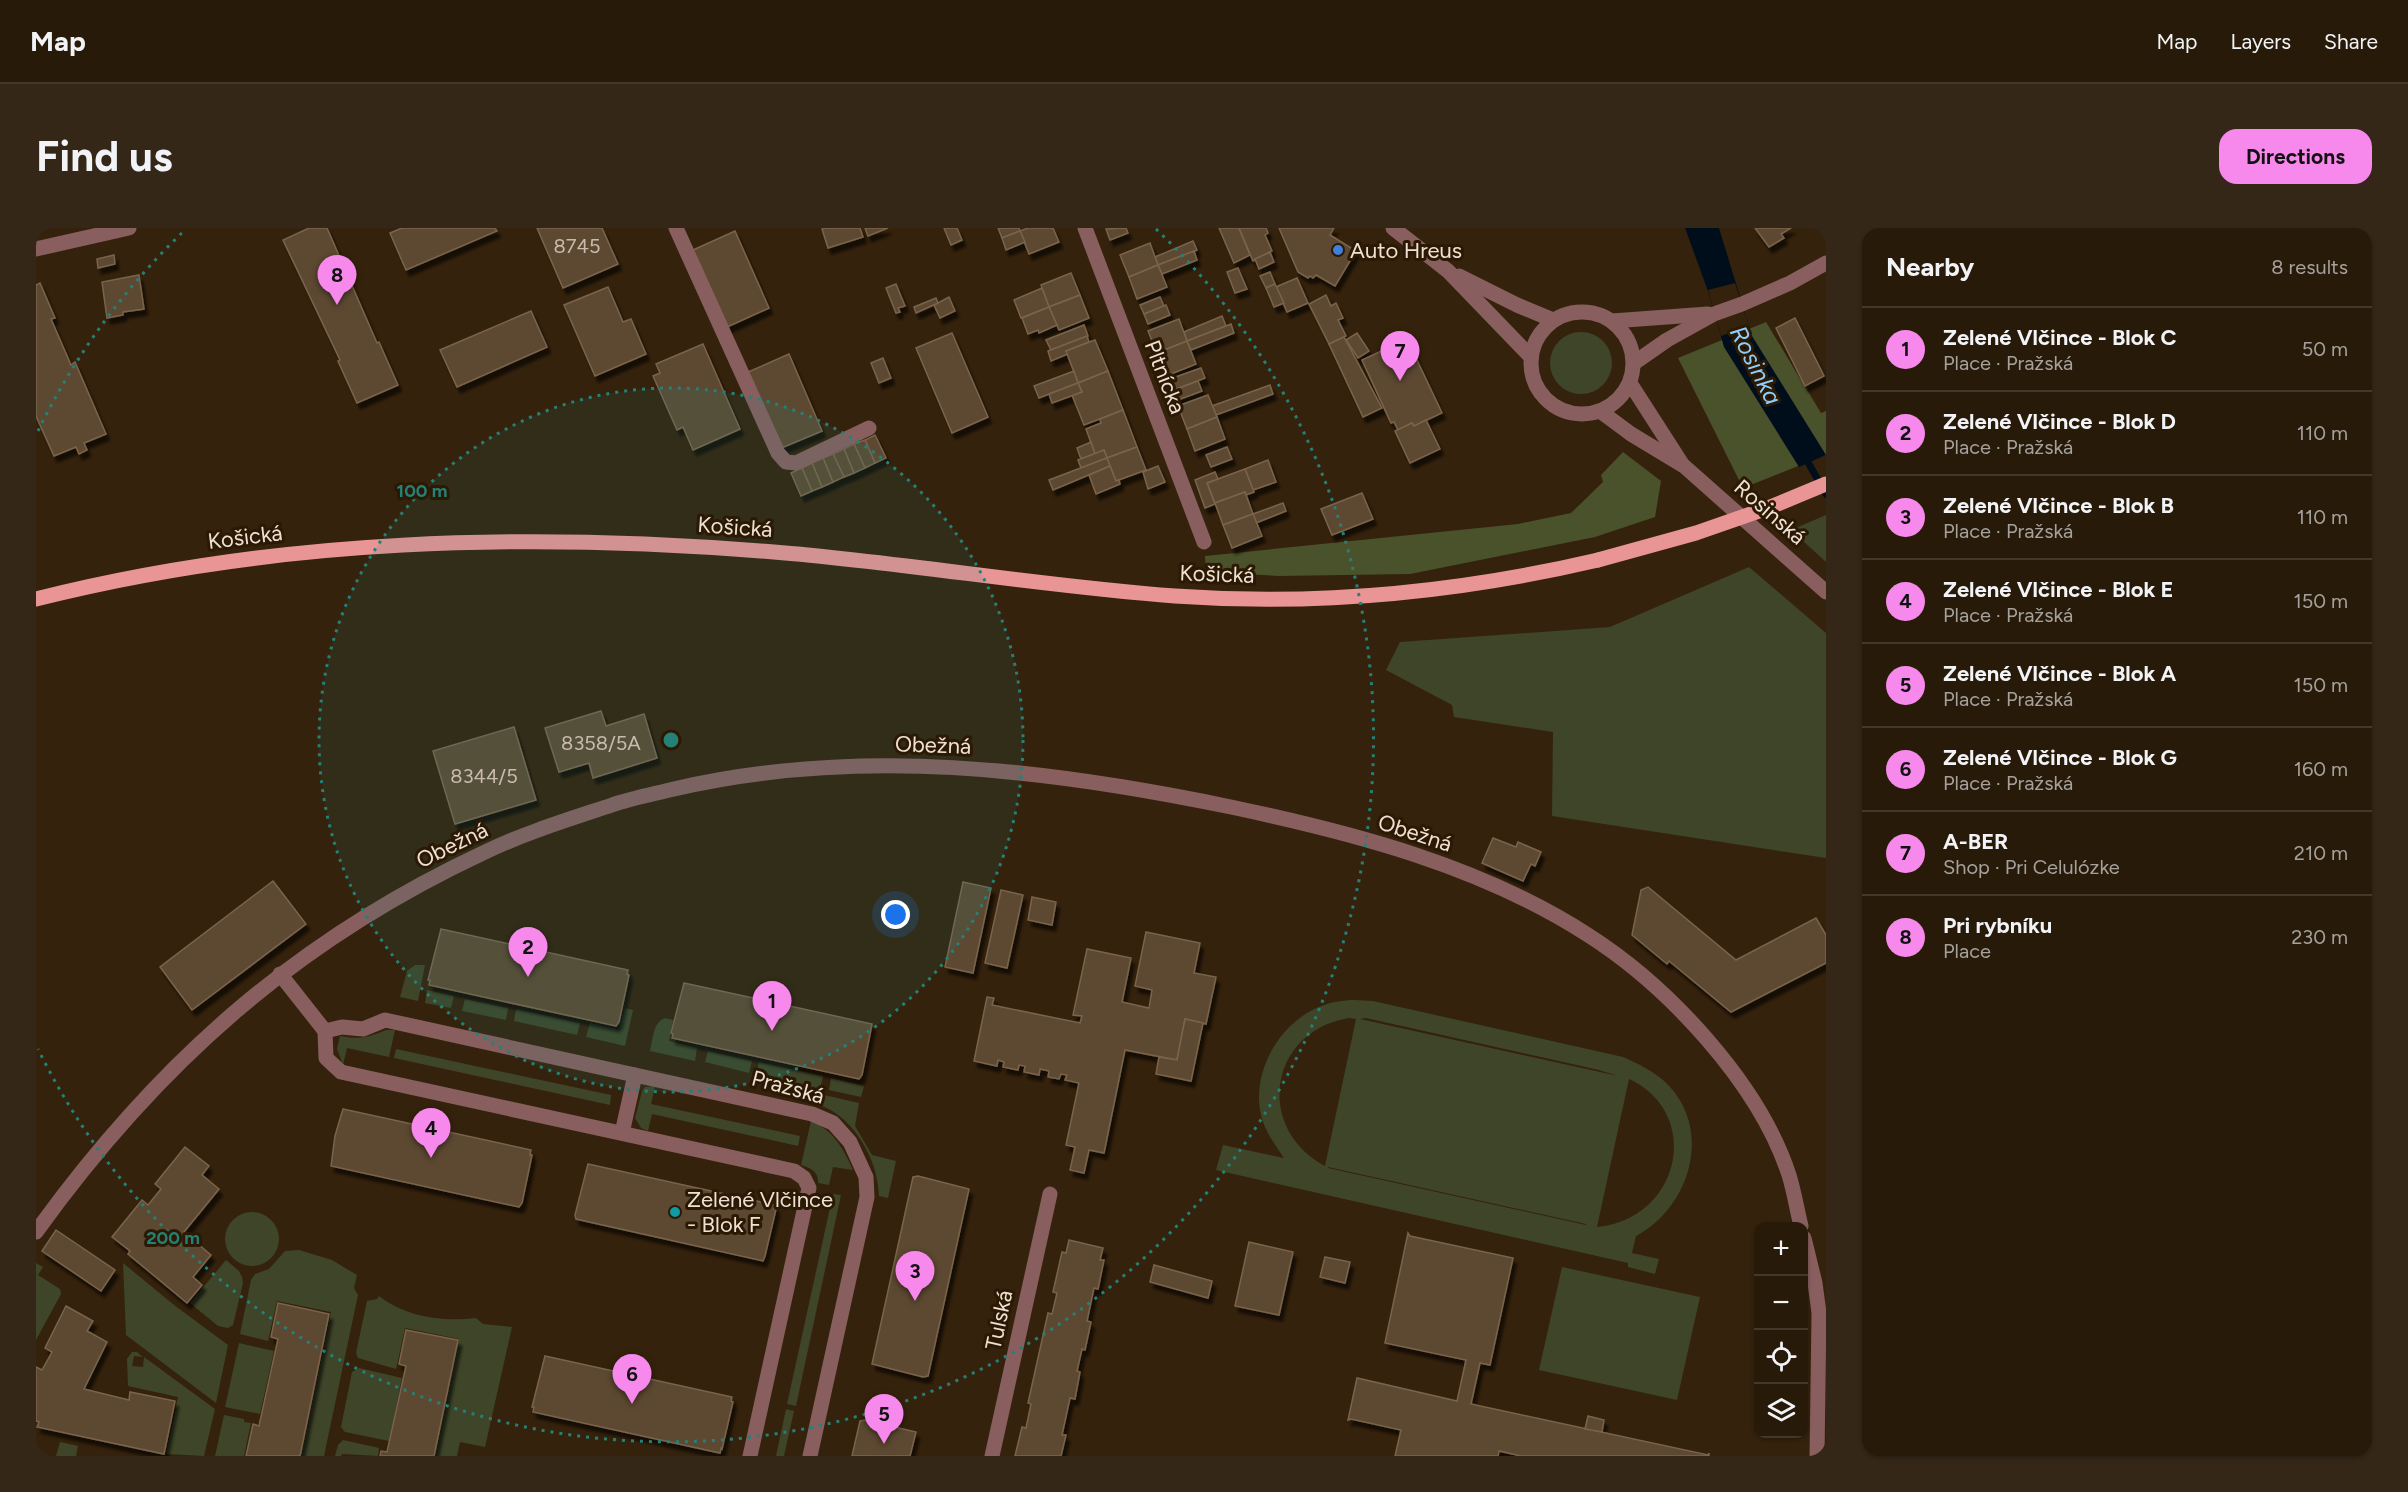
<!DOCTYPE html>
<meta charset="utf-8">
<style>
:root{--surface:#281a09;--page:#342717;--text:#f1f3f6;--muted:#a5a19c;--line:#44382a;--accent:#f788ec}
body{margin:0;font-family:Figtree,sans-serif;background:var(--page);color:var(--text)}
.controls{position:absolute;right:18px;bottom:18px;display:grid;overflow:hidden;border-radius:12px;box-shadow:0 2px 4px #0004}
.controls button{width:54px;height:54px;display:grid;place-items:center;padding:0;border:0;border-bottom:2px solid var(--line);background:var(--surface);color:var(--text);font:30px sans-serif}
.you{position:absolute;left:860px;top:687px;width:21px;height:21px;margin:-15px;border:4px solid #fff;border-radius:50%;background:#1a73e8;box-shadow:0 0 0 9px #1a73e833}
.badge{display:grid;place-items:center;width:39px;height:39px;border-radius:50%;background:var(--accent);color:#111;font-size:20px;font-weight:700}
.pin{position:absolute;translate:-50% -50px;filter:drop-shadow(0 2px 3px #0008)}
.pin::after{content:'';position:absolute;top:32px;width:21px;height:18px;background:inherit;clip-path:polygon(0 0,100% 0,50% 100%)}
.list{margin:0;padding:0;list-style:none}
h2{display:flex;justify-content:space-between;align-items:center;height:78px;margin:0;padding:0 24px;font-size:26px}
h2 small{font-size:20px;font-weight:400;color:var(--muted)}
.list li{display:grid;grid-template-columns:39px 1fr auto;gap:18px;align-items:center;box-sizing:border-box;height:84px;padding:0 24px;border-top:2px solid var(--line)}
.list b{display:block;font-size:22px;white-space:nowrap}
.list p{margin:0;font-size:20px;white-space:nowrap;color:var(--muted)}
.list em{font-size:20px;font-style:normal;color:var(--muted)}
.icon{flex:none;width:33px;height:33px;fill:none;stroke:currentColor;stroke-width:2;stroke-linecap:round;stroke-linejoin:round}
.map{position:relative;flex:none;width:1790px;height:1228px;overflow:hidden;border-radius:18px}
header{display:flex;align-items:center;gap:36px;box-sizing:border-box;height:84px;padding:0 30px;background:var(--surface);border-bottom:2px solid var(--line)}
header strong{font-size:28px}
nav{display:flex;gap:33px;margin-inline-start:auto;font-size:21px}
.intro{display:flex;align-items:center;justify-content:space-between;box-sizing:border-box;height:144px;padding:0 36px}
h1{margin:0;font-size:42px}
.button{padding:15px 27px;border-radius:18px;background:var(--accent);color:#111;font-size:21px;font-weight:700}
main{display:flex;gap:36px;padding:0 36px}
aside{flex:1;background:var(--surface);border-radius:18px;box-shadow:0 2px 4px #0004}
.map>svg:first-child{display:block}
.green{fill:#3e4528;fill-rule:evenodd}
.forest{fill:#49522a}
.water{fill:#000e1b}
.pier{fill:#35220c}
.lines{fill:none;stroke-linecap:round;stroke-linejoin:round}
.stream{stroke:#000e1b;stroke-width:7}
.building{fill:#5d4831;stroke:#7a644c;stroke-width:1.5;filter:url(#shadow)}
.minor{stroke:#885f5e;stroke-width:15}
.major{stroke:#ea9595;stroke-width:15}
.major-bridge{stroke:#ea9595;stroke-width:15}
.ring{fill:none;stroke:#258178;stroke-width:3;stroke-dasharray:3 6}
.shop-dot{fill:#3f7fe0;stroke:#2b1903;stroke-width:2}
.culture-dot{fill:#0f9aa8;stroke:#2b1903;stroke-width:2}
.labels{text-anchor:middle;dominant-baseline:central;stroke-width:6;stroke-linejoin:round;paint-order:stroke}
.number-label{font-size:20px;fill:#cabbab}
.poi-label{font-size:22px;fill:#eee1d4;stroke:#2b1903;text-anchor:start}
.street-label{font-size:22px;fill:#eee1d4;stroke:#2b1903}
.water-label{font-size:24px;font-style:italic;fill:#8fcefc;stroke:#2b1903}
.centre{fill:#258178;stroke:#2b1903;stroke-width:3}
.ring-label{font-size:18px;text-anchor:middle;font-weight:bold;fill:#258178;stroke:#2b1903;stroke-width:6;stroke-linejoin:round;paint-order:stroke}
</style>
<header>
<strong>Map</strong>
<nav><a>Map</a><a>Layers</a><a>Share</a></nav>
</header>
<div class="intro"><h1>Find us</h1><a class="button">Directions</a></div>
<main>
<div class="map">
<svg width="1790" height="1228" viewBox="0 0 1790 1228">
<defs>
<filter id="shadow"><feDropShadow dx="3.5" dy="6" stdDeviation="1.5" flood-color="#0009"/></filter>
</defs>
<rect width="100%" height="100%" fill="#35220c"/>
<g class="green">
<circle cx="1545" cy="135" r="31"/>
<polygon points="1790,287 1790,334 1755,302"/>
<polygon points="1713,339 1790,405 1790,630 1516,588 1517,504 1418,489 1416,477 1350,442 1364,414 1574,399"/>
<polygon points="379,737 389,737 382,773 364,769 371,743"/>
<polygon points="391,762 418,768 415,780 389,775"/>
<polygon points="429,771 472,780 470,792 426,783"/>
<path d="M 1319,772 L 1337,773 L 1587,829 C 1601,835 1615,842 1627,852 C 1679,898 1655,979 1600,1008 L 1596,1025 L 1623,1031 L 1619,1046 L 1592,1039 L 1592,1035 L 1180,942 L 1187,917 L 1248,930 C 1241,919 1232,908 1227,894 C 1212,850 1241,796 1283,779 C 1295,774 1306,772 1319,772 ZM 1313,790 L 1320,791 L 1289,938 C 1218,900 1233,803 1313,790 ZM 1330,790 L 1563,842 L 1582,848 L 1324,791 ZM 1593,851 C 1667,885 1645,991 1561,999 ZM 1292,939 L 1550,996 L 1550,997 L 1292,940 Z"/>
<polygon points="589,780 597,782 589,818 550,809 554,795 583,802"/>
<polygon points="480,781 544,795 541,807 478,793"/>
<path d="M 629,790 L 637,792 L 633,813 L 661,820 L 659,833 L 614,823 C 617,811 617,794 629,790 Z"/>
<path d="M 350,802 L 359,802 L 353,829 L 311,820 L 307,837 L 301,821 L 304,808 C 322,812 334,809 350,802 Z"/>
<polygon points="360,821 575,867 574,877 358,830"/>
<polygon points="672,823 716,833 713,845 669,834"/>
<polygon points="723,834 787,848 784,861 720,846"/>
<polygon points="795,850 828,858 825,869 793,862"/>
<polygon points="619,858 615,876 764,908 762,918 616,886 612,903 605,900 599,890 606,863 609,859"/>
<path d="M 788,867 L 823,875 L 819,898 L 836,927 L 860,933 L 852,970 L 843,968 C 842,932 819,891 786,878 Z"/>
<path d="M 775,893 C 798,903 807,920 817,942 L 797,939 L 793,957 L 782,955 C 783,944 775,940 765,937 Z"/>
<polygon points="797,966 805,967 760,1178 751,1176"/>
<circle cx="216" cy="1011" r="27"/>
<polygon points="263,1022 296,1032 321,1047 318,1060 322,1067 288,1228 265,1228 295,1084 241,1073 232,1113 204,1106 215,1052 219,1046 233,1041 249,1023"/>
<polygon points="190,1032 203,1043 206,1049 207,1055 197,1097 192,1100 182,1098 154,1075"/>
<polygon points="0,1035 7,1039 2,1047 24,1061 25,1066 0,1112"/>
<polygon points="87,1035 138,1077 192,1117 180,1175 90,1107"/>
<polygon points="1526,1039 1664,1069 1641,1172 1503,1142"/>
<path d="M 343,1068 C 370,1089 407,1094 440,1090 L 447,1096 L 476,1099 L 449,1219 L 424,1214 L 421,1228 L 399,1228 L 423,1111 L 369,1100 L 360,1141 L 322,1130 L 320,1125 L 331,1073 L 341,1071 Z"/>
<polygon points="203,1115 238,1123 224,1186 189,1179"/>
<polygon points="96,1124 101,1124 107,1129 98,1128 96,1138 107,1139 108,1129 179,1181 168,1228 130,1226 142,1169 92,1158 91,1131"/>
<polygon points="323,1140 366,1150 353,1213 309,1204 305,1199 316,1144"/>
<polygon points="750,1181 758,1183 748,1228 740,1228"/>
<polygon points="188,1187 208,1191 208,1194 215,1195 208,1228 179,1228"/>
<polygon points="307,1212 343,1220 342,1228 306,1226 305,1228 299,1228 302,1217"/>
<polygon points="24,1214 42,1218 40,1228 20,1228"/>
</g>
<g class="forest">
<polygon points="1730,94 1785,185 1790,183 1790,227 1707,260 1642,130"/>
<polygon points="1587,224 1625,253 1619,289 1559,309 1374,346 1243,348 1170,344 1169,328 1482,296 1535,285 1567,254 1565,247"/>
</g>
<polygon class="water" points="1649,0 1683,0 1716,108 1790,227 1763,239 1688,119 1672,63"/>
<polygon class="pier" points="1699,55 1713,98 1685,108 1672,62"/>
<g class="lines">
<polyline class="stream" points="1769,229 1790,266"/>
</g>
<g class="building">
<polygon points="273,0 291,0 341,115 343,114 362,157 321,175 302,133 304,132 247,12"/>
<polygon points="366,0 459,0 461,3 370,42 354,5"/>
<polygon points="501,0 566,0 582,36 527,60"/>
<polygon points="790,0 824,0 827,9 792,20 786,1"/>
<polygon points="829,0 852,0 832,8"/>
<polygon points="908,0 921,0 926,12 915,17"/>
<polygon points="962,0 983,0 984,3 966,10"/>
<polygon points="992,0 1017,0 1023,14 993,26 984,3"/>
<polygon points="1090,0 1092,5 1074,12 1070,1"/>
<polygon points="1183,0 1203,0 1214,27 1198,35"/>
<polygon points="1203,0 1230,0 1232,5 1229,7 1236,23 1217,33"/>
<polygon points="1243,0 1298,0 1294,7 1320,23 1299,58 1280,47 1277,50 1274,48 1272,50 1262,44"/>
<polygon points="1719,0 1755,0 1745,6 1748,10 1733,19"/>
<polygon points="699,3 733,80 689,100 655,23"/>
<polygon points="984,3 989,14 970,22 966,10"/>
<polygon points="1157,13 1161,22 1122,37 1119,29"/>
<polygon points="1114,15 1122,37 1093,49 1084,27"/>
<polygon points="1158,23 1161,32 1126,46 1122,37"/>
<polygon points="1234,24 1238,34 1223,41 1219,31"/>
<polygon points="78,27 79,36 62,40 61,31"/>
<polygon points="1122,37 1131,59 1101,71 1093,49"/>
<polygon points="1202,40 1211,61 1199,65 1191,44"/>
<polygon points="1234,44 1239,56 1230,60 1224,48"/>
<polygon points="1035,45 1044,67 1013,79 1005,57"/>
<polygon points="103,47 108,81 87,84 87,87 71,90 66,54"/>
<polygon points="1261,50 1272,75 1251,84 1240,59"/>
<polygon points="4,55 19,90 15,91 35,137 39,134 70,206 48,215 51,222 43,226 40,219 18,228 0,188 0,57"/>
<polygon points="860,56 869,78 862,80 864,84 860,85 850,60"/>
<polygon points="1239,56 1248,75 1238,79 1230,60"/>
<polygon points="572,59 587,94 595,91 610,126 559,148 528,77"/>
<polygon points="1006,60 1013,79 985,90 978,72"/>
<polygon points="1044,67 1053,90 1023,102 1013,79"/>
<polygon points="1290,67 1295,78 1300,75 1307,90 1302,92 1310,108 1293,116 1273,76"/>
<polygon points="913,69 919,83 904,90 898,77"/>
<polygon points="1124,69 1128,78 1108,86 1104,77"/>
<polygon points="900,70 902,75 880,85 878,79"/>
<polygon points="1130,77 1134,87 1112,96 1108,86"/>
<polygon points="1013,79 1021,97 1003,105 1002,102 992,106 986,90"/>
<polygon points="495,83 511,119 421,159 404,122"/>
<polygon points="1186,88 1190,98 1151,113 1148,104"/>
<polygon points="1759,90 1788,148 1769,158 1740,100"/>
<polygon points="1143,91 1151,113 1121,125 1112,103"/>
<polygon points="1195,96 1198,105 1155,122 1151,113"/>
<polygon points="1048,97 1052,108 1015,122 1010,112"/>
<polygon points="916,105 952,189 916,205 880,120"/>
<polygon points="1321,105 1333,123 1322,130 1310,112"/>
<polygon points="1051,108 1053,114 1030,123 1032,126 1015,133 1012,123"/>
<polygon points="1308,109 1346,180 1327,189 1293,116"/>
<polygon points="1371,111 1406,185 1378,198 1376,195 1362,202 1358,194 1355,195 1326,132"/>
<polygon points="1059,112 1072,143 1042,155 1030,123"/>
<polygon points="1151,113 1160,136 1130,148 1121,125"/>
<polygon points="667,116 704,201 657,222 647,199 641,202 617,148 624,145 620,136"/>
<polygon points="753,126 786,203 743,221 710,145"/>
<polygon points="847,130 855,150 843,155 835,135"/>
<polygon points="1165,140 1169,150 1138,162 1134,151"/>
<polygon points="1038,143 1042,155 1003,170 998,158"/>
<polygon points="1072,143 1087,182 1048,197 1036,167 1046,164 1042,155"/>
<polygon points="1162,153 1166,163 1142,172 1138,162"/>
<polygon points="1042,155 1046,164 1016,175 1013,166"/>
<polygon points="1234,157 1237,166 1180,187 1176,178"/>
<polygon points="1172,167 1181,189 1151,201 1142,178"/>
<polygon points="1087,182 1101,219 1071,230 1068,222 1059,226 1050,201 1065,195 1064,191"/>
<polygon points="1181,189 1189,211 1159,223 1151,201"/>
<polygon points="1390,192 1404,221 1374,235 1359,203 1376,195 1378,198"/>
<polygon points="839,207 850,230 839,235 829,212"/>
<polygon points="829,212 839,235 829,240 818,216"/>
<polygon points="1055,214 1059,226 1045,231 1041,220"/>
<polygon points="818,216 829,240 818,245 808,221"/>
<polygon points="1101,219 1110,242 1080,253 1071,230"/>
<polygon points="1191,219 1196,231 1175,239 1170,227"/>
<polygon points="808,221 818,245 808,249 797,226"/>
<polygon points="1068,222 1071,230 1045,240 1042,232"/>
<polygon points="797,226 808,249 797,254 787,230"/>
<polygon points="787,230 797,254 786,259 776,235"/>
<polygon points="1071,230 1074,238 1017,262 1013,252"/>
<polygon points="1232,232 1240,254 1217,262 1209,241"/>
<polygon points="776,235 786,259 776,263 766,240"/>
<polygon points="1074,238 1080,253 1083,252 1084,256 1060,266 1053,247"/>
<polygon points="1122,238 1129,254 1112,261 1107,244"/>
<polygon points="766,240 776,263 765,268 755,245"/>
<polygon points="1209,241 1218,264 1210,267 1209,264 1179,275 1171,255"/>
<polygon points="1179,244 1182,251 1171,255 1179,276 1169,280 1159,252"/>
<polygon points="1209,264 1217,286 1187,297 1179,275"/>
<polygon points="1326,265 1337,291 1296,307 1285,281"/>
<polygon points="1247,275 1250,283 1220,295 1217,286"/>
<polygon points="1217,286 1226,308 1196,320 1187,297"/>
<polygon points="565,483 570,498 608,486 621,530 557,550 553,535 523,544 509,500"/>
<polygon points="478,499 500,572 419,596 397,523"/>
<polygon points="1457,610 1480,619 1482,614 1505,624 1499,638 1495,636 1487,653 1446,635"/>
<polygon points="237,653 270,696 156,782 124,739"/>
<polygon points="927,654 955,660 937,745 909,739"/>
<polygon points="1612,659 1700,732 1780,690 1790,707 1790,735 1695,784 1633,733 1631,736 1596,707 1605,662"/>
<polygon points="965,662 987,667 971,740 949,735"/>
<polygon points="996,669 1020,674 1016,697 992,692"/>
<polygon points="405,701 592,742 591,746 593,747 583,794 580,798 393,757 394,752 392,752"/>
<polygon points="1110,704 1164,715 1158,745 1180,749 1170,796 1149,791 1141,832 1089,822 1068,925 1053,922 1048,945 1034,942 1039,919 1030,917 1043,855 1029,852 1031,847 1025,846 1023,851 1012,849 1013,843 1004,841 1003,847 988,844 989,838 983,837 982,842 967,839 968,834 962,832 961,838 938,833 951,769 958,770 956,777 1044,795 1046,788 1037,787 1051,721 1095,730 1086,774 1113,780 1116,762 1099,758"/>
<polygon points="648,755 836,796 826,847 823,851 636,810 637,806 635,805"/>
<polygon points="1149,791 1167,795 1155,853 1120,846 1123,829 1141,832"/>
<polygon points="307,881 495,922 494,927 496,927 486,975 483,979 295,938 299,908"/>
<polygon points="149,919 173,938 166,947 183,961 148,1004 175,1027 157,1049 166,1057 151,1075 92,1026 94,1023 76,1009 106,972 112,977 125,961 119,956"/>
<polygon points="552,936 739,977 738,981 740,981 729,1028 727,1033 540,991 539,987"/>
<polygon points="882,948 933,961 892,1148 887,1149 836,1136 877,949"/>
<polygon points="20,1002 79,1042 65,1063 6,1023"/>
<polygon points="1372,1005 1374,1008 1477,1030 1454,1137 1444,1135 1435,1176 1672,1227 1673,1225 1673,1228 1485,1228 1463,1223 1462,1228 1359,1228 1365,1202 1315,1191 1312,1192 1321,1150 1421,1173 1430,1132 1349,1115"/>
<polygon points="1033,1012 1067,1020 1064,1032 1068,1032 1062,1061 1058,1060 1051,1093 1055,1094 1049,1122 1046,1121 1041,1143 1044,1144 1039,1171 1034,1170 1026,1207 1030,1207 1025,1228 979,1228 986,1199 990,1200 995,1176 992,1175 1012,1085 1016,1086 1021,1065 1017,1064 1026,1024 1030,1025"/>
<polygon points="1213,1014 1257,1024 1243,1087 1199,1078"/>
<polygon points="1289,1029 1314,1034 1309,1055 1284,1049"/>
<polygon points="1118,1037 1176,1053 1172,1070 1114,1054"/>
<polygon points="242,1075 293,1086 264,1228 210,1228 217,1196 223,1198 242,1111 235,1109"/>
<polygon points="30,1078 57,1093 51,1103 71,1114 48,1161 93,1172 94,1164 139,1173 128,1226 1,1199 3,1194 0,1193 0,1139 6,1142 16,1124 9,1120"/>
<polygon points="370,1102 422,1112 398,1228 344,1228 345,1223 351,1224 370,1138 363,1136"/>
<polygon points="509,1128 696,1169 695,1173 697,1174 686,1221 685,1220 684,1225 497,1184 498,1179 496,1179"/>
<polygon points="1552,1188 1568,1192 1566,1204 1549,1201"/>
<polygon points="829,1192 880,1204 874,1228 816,1228 824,1193"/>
</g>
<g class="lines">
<g class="minor">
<polyline points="640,0 742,225 750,234 760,235 833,200"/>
<polyline points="1049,0 1168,314"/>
<polyline points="1357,0 1412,43 1495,129"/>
<polyline points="0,21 93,0"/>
<polyline points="1423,48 1481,77 1517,92"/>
<circle cx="1546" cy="135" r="51"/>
<polyline points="1576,93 1672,86"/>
<polyline points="1598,135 1631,112 1678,86 1706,76 1754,55 1790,35"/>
<polyline points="1594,155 1646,236"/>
<polyline points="1564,183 1595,206 1648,238 1790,364"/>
<polyline points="244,746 289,803 290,830 305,844 758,943 768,950 773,960 714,1228"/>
<polyline points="289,803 306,799 327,801 349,792 776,886 797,895 814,914 830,949 831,969 774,1228"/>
<polyline points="586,905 599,847"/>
<path d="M 0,1004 C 121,836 259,713 447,625 C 488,605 534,591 576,577 C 596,570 618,566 638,561 C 823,518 1011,541 1195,579 C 1318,605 1445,638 1552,707 C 1632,758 1723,855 1753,947 C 1758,963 1761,982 1765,998"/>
<polyline points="1768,1010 1779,1055 1783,1085 1781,1228"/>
<polyline points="956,1228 1014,966"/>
</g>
<path class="major" d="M 0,371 C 242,310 490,304 738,324 C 872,335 1005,358 1139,368 C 1280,378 1425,364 1562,332"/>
<polyline class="major-bridge" points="1562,332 1660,305 1732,280 1790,256"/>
</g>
<circle cx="635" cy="512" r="352" fill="#258178" fill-opacity=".12"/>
<g class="ring">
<circle cx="635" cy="512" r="352"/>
<path d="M2 203A704 704 0 0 1 150 1M1120 1A704 704 0 1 1 2 821"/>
</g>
<circle class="shop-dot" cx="1302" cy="22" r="6"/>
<circle class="culture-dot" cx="639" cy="984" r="6"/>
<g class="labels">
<g class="number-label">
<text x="541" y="18">8745</text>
<text x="565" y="515">8358/5A</text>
<text x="448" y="548">8344/5</text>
</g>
<g class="poi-label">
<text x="1314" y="22">Auto Hreus</text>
<text x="651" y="971">Zelené Vlčince<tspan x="651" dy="25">- Blok F</tspan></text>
</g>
<g class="street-label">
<text transform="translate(1129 149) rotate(69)">Pltnícka</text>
<text transform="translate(1734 284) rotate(41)">Rosinská</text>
<text transform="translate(699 299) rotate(4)">Košická</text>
<text transform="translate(209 309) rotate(-7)">Košická</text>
<text transform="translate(1181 346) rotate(2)">Košická</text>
<text transform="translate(897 517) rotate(2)">Obežná</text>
<text transform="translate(1379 605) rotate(18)">Obežná</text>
<text transform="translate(416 617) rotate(-26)">Obežná</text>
<text transform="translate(752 859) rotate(15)">Pražská</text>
<text transform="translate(963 1092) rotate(-78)">Tulská</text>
</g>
<g class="water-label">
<text transform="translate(1720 137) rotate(63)">Rosinka</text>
</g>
</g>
<circle cx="635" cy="512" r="9" class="centre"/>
<g class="ring-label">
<text x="386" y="269">100 m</text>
<text x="137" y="1016">200 m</text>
</g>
</svg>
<div class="controls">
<button>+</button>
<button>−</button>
<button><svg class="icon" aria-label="locate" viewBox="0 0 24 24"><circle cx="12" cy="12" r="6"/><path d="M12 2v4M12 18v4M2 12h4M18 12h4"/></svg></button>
<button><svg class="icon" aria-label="layers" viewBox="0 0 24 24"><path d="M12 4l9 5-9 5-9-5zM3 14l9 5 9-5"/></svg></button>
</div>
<div class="you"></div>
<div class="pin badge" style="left:736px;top:803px">1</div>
<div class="pin badge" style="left:492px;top:749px">2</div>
<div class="pin badge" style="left:879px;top:1073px">3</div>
<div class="pin badge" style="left:395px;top:930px">4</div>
<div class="pin badge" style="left:848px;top:1216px">5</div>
<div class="pin badge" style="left:596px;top:1176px">6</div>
<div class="pin badge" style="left:1364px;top:153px">7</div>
<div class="pin badge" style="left:301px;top:77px">8</div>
</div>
<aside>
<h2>Nearby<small>8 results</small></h2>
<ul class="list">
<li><span class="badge">1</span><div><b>Zelené Vlčince - Blok C</b><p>Place · Pražská</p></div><em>50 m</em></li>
<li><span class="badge">2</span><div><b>Zelené Vlčince - Blok D</b><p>Place · Pražská</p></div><em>110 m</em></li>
<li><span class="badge">3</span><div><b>Zelené Vlčince - Blok B</b><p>Place · Pražská</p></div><em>110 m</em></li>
<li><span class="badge">4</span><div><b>Zelené Vlčince - Blok E</b><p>Place · Pražská</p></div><em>150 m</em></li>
<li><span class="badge">5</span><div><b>Zelené Vlčince - Blok A</b><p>Place · Pražská</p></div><em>150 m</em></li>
<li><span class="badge">6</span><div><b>Zelené Vlčince - Blok G</b><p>Place · Pražská</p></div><em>160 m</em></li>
<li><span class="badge">7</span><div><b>A-BER</b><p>Shop · Pri Celulózke</p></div><em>210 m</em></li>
<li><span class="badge">8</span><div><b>Pri rybníku</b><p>Place</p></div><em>230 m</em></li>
</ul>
</aside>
</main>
